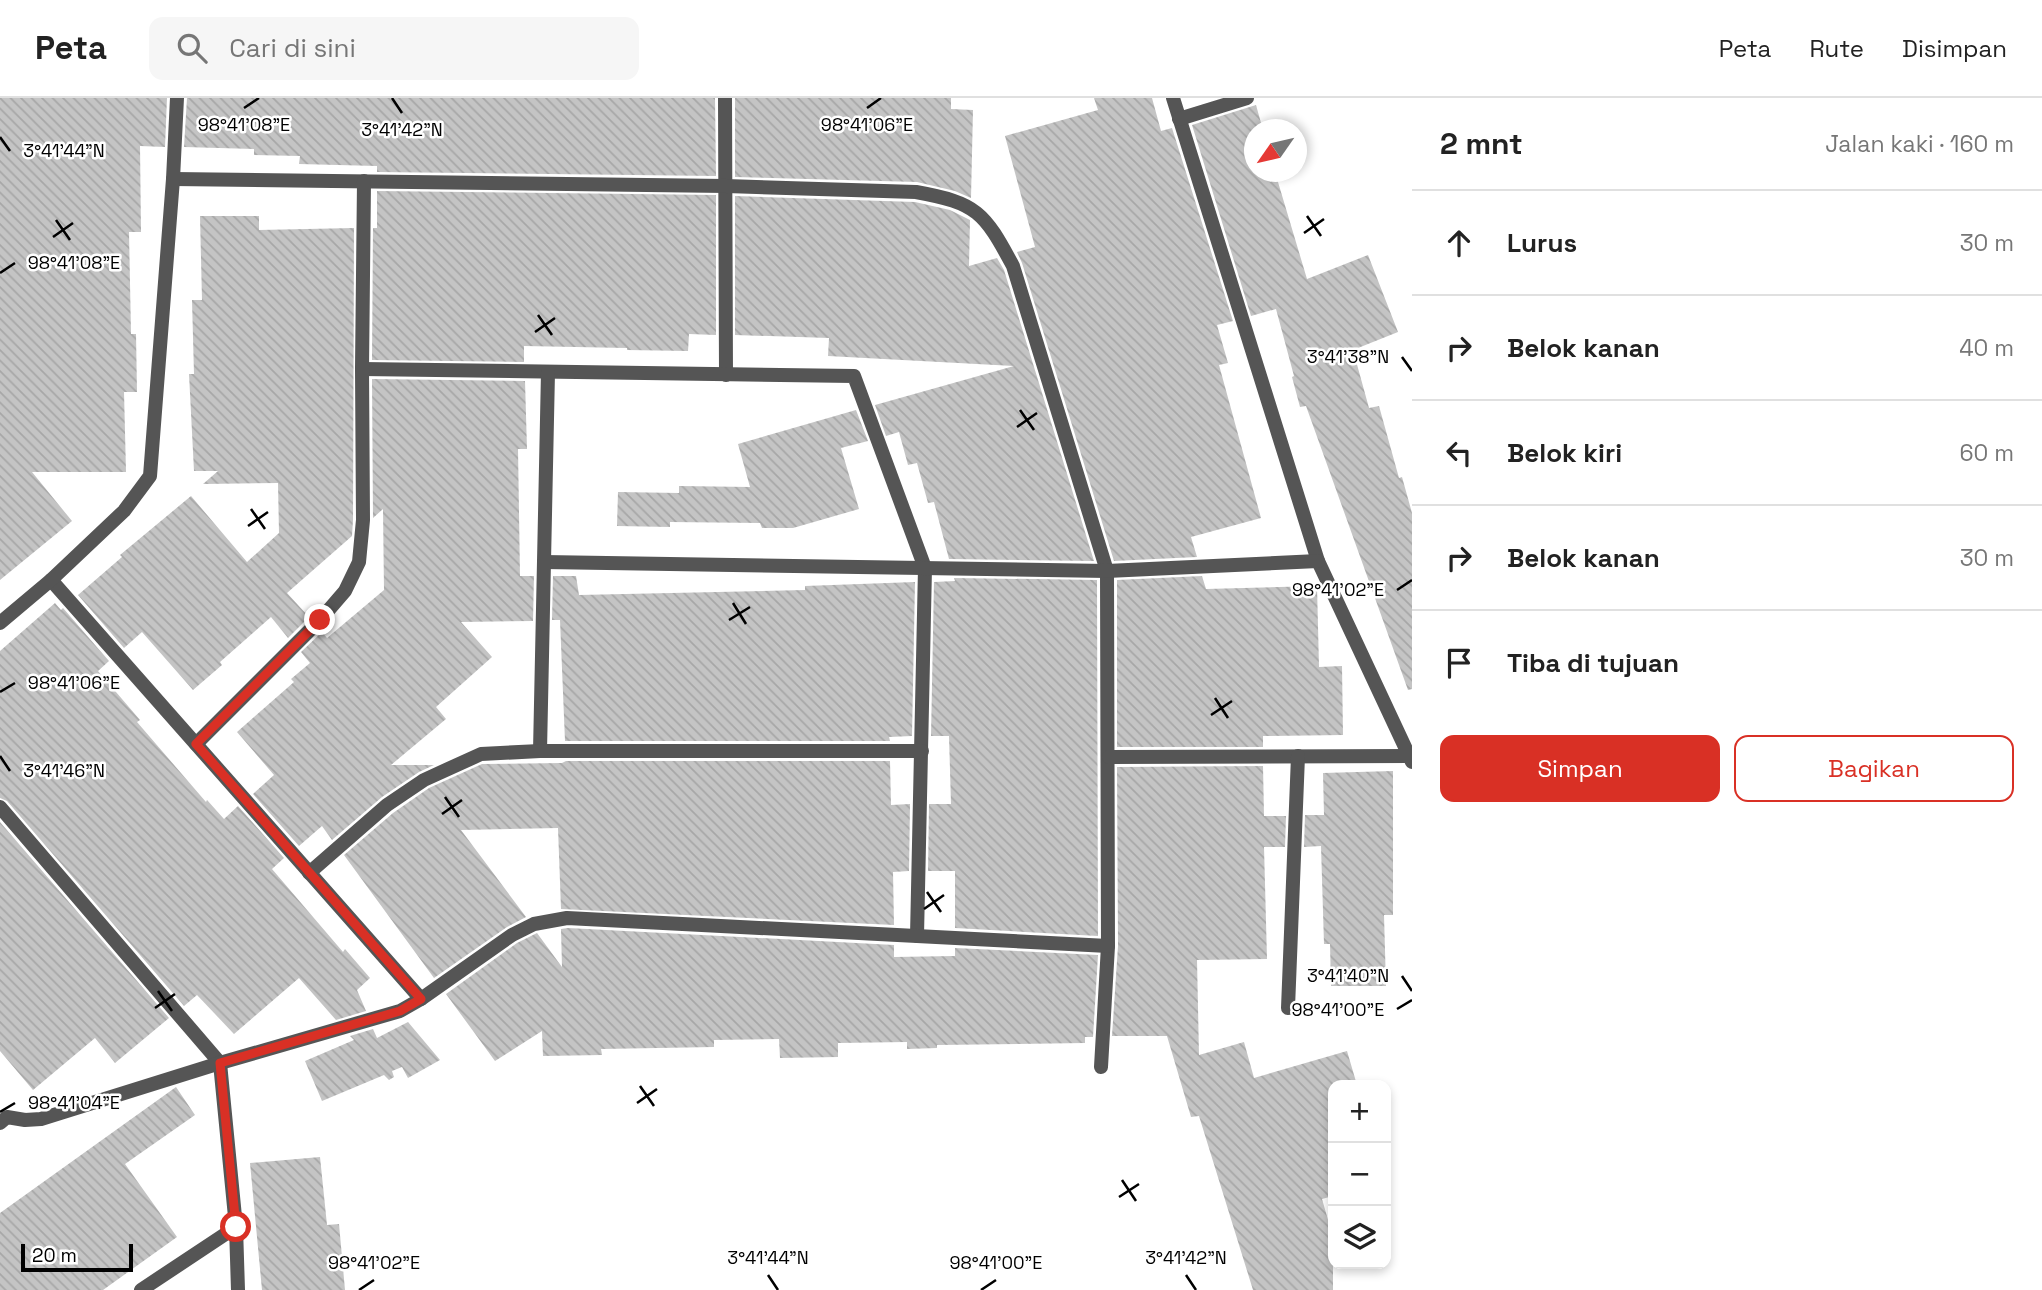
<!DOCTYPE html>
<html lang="id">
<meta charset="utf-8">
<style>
:root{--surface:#fff;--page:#f6f6f6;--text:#222;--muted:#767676;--line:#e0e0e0;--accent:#d93025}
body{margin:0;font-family:"Space Grotesk",sans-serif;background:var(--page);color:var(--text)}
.controls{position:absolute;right:21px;bottom:21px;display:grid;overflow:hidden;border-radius:14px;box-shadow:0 4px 10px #0003}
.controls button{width:63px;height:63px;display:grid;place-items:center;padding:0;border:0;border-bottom:2px solid var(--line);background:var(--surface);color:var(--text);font:35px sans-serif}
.compass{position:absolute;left:1244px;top:21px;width:63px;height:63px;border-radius:50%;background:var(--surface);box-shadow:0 4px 10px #0003;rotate:236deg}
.scale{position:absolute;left:21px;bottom:18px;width:112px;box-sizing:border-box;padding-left:7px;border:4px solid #000;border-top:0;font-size:19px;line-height:24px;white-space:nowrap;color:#000;-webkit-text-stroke:5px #fff;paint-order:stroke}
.stop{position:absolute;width:21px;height:21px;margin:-16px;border:5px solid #d93025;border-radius:50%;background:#fff}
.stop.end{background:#d93025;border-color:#fff;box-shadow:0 2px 7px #0008}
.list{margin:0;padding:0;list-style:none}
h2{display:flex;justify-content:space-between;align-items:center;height:91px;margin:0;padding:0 28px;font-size:30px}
h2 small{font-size:23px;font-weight:400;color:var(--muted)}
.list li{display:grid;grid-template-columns:46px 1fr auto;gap:21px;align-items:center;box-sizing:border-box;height:105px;padding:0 28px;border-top:2px solid var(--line)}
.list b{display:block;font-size:26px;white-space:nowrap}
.list em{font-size:23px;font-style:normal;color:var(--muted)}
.actions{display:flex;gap:14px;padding:21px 28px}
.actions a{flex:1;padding:16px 0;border:2px solid var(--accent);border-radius:14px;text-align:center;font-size:24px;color:var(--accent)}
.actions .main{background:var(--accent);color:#fff}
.icon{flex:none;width:38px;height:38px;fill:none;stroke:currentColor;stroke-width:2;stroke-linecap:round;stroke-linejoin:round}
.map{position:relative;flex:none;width:1412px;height:1192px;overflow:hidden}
header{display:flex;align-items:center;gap:42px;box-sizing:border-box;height:98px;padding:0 35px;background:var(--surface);border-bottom:2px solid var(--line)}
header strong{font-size:33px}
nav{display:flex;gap:38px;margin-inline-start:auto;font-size:24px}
.search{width:490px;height:63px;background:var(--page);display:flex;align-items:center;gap:18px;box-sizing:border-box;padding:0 24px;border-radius:14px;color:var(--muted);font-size:26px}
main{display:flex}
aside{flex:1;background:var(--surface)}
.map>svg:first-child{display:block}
.building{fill:url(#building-back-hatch)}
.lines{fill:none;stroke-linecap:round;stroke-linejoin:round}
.street{stroke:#555;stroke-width:14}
.route{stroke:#d93025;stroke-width:9}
.ticks{fill:none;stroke:#000;stroke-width:2.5}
.ticks-label{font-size:18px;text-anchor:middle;fill:#000;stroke:#fff;stroke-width:5;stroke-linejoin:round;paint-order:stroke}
</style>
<header>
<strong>Peta</strong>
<div class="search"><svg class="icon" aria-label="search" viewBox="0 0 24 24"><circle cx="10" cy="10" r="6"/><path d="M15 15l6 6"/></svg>Cari di sini</div>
<nav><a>Peta</a><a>Rute</a><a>Disimpan</a></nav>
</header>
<main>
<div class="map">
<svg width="1412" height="1192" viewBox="0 0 1412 1192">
<defs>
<pattern id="building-back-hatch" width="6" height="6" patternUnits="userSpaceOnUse" patternTransform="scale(1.75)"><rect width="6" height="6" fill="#c4c4c4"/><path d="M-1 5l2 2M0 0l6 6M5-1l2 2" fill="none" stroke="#a7a7a7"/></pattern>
</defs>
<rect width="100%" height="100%" fill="#fff"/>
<g class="building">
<polygon points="0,0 167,0 165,49 140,48 141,134 129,134 131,236 136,236 137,294 124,294 126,374 32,374 72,423 0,482"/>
<polygon points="187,0 715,0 716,78 377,74 377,68 299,66 300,58 254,57 254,51 184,49"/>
<polygon points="735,0 951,0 951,11 973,12 971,100 955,93 917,84 735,79"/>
<polygon points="1094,0 1152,0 1161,33 1172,30 1233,223 1217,227 1228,265 1219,267 1261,420 1191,439 1197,459 1114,463 1022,165 1017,154 1035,149 1005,38 1098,12"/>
<polygon points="1256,7 1263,32 1255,32 1255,74 1275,74 1307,181 1368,157 1398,234 1353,252 1369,310 1379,308 1399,380 1402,379 1412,415 1412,591 1408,592 1306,308 1300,309 1292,279 1294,278 1276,211 1251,218 1192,27"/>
<polygon points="377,93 716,97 716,237 689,236 688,253 627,252 627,250 524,248 524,264 372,262 373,130 377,130"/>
<polygon points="735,98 915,104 950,112 970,122 969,168 997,160 1004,172 1094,463 949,461 934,404 928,405 917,365 908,367 899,334 886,338 875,307 1014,268 828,258 829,240 735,237"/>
<polygon points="200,118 259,118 259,132 354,130 353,422 352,438 287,495 309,519 288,540 271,519 220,564 222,567 193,592 142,534 124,550 78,497 122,459 120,457 191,398 247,464 279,435 278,385 203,386 218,373 194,373 189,276 194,276 192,202 202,202"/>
<polygon points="372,281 525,283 527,351 518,351 520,478 534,478 533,523 461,524 492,559 436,609 446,621 391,667 434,667 419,674 382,699 332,742 322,728 299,748 253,696 274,677 237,634 294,584 291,581 310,565 301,554 322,534 327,540 384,492 383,411 373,420"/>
<polygon points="856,312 868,343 841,350 859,411 793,430 762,430 760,425 670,424 670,429 617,428 618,394 679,395 679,388 750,389 738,346"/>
<polygon points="553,478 576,478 579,497 805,492 805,488 915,484 912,638 889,639 890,643 565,643 560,522 552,522"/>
<polygon points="1202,478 1206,491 1317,488 1319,569 1342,568 1343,637 1263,638 1263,649 1117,649 1117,482"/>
<polygon points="954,480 1097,482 1098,838 955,830 955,773 928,773 929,706 951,706 949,638 931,638 934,484 955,483"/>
<polygon points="55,505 61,512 63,510 109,563 98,573 140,622 137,624 206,704 207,702 224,721 238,708 284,760 272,771 343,854 345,851 370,880 357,892 366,913 336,922 299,880 234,936 197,897 184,908 7,703 0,700 0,553"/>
<polygon points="566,663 890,663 891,707 910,706 909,773 893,774 894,827 561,811 558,730 461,732 526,819 507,829 434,880 344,757 393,715 429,690 482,666 562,665"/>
<polygon points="1263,668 1264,718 1286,718 1285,749 1264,749 1267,861 1197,862 1199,957 1244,944 1254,980 1347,953 1357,987 1333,987 1333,1098 1322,1101 1333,1139 1333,1192 1253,1192 1199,1018 1191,1019 1167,938 1112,938 1118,848 1117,669"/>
<polygon points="1393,673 1393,817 1384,817 1386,888 1331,888 1330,846 1324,846 1321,748 1304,749 1305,717 1324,717 1323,675"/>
<polygon points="0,724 169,920 115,965 95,940 33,992 0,953"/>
<polygon points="568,830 894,847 894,859 955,858 955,850 1098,857 1093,939 1085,939 1085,945 937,947 937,950 907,951 907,944 838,945 838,959 780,960 779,941 714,942 714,949 601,951 602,957 543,958 542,933 495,963 446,896 517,845 537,835 562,869 561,831"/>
<polygon points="408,924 440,962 408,980 402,969 392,973 394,979 389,982 384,977 322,1003 305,963 354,942 350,938 373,931 377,940"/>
<polygon points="176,989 195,1017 125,1066 177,1139 103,1192 0,1192 0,1115"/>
<polygon points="320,1059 327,1127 339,1126 345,1192 262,1192 250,1065"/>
</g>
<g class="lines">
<g class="street">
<polyline points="725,0 726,277"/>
<polyline points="1173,0 1318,463 1412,664"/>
<polyline points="1179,21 1247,0"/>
<path d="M 173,81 L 726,88 L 916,94 C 977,105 984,114 1013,168 L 1107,473 L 1108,848 L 1101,969"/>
<polyline points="362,271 854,278 925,470 917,838"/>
<polyline points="544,464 1107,473 1318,463"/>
<polyline points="51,482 421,901"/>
<polyline points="0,525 51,482 124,413 150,378 173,81 177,0"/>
<polyline points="196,646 320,522 345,493 359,464 363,422 362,271 364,83"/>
<polyline points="540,653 548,274"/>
<polyline points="1109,659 1410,658"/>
<polyline points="0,709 220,965 236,1129 238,1192"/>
<polyline points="309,775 387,707 424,682 481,656 540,653 922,653"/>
<polyline points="1288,910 1298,658"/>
<polyline points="0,1025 7,1019 25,1022 41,1021 220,965 400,913 421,901 512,837 534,826 567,820 1108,848"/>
<polyline points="141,1192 236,1129"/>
</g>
</g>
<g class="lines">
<polyline class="route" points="236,1129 220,965 400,913 421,901 196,646 320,522"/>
</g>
<path class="ticks" d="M 392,0 L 402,15M 244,10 L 259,0M 867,10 L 881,0M 0,39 L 10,53M 1307,118 L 1321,138M 56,122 L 70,142M 1304,135 L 1324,121M 53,139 L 73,125M 0,175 L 15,165M 538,217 L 552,237M 535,234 L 555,220M 1402,259 L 1412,273M 1020,312 L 1034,332M 1017,329 L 1037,315M 251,411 L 265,431M 248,428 L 268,414M 1397,492 L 1412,482M 733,505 L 746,526M 729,522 L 750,509M 0,594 L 15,585M 1215,600 L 1228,620M 1211,617 L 1232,603M 0,658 L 10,673M 445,699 L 459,719M 442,716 L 462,702M 927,794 L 941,814M 924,811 L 944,797M 1402,878 L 1412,893M 158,893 L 172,913M 155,910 L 175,896M 1397,911 L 1412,902M 640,988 L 654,1008M 637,1005 L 657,991M 0,1014 L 15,1005M 1122,1082 L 1136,1103M 1119,1099 L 1139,1086M 768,1177 L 778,1192M 1186,1177 L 1196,1192M 359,1192 L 374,1182M 981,1192 L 996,1182"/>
<g class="ticks-label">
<text x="244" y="33">98°41'08"E</text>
<text x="867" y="33">98°41'06"E</text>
<text x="402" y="38">3°41'42"N</text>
<text x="64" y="59">3°41'44"N</text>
<text x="74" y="171">98°41'08"E</text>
<text x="1348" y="265">3°41'38"N</text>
<text x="1338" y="498">98°41'02"E</text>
<text x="74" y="591">98°41'06"E</text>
<text x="64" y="679">3°41'46"N</text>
<text x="1348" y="884">3°41'40"N</text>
<text x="1338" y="918">98°41'00"E</text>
<text x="74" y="1011">98°41'04"E</text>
<text x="768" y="1166">3°41'44"N</text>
<text x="1186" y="1166">3°41'42"N</text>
<text x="374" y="1171">98°41'02"E</text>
<text x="996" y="1171">98°41'00"E</text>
</g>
</svg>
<div class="controls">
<button>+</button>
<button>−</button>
<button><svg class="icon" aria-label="layers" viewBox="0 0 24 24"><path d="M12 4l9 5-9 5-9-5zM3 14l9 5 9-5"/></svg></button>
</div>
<svg class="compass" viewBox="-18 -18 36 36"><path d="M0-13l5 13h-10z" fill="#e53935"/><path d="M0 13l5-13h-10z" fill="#767676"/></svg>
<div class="scale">20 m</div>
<div class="stop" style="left:236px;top:1129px"></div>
<div class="stop end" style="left:320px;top:522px"></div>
</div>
<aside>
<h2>2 mnt<small>Jalan kaki · 160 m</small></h2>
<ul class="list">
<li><svg class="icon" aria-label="ahead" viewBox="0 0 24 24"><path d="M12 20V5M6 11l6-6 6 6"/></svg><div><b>Lurus</b></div><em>30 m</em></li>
<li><svg class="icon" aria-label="right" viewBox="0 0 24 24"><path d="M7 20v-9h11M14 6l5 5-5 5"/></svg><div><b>Belok kanan</b></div><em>40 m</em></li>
<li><svg class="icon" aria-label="left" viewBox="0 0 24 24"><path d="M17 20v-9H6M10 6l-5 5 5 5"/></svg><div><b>Belok kiri</b></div><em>60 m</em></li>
<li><svg class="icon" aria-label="right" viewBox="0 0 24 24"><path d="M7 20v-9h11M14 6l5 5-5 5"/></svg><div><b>Belok kanan</b></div><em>30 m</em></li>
<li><svg class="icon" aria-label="arrive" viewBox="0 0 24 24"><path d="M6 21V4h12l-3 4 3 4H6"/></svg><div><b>Tiba di tujuan</b></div></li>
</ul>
<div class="actions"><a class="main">Simpan</a><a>Bagikan</a></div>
</aside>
</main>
